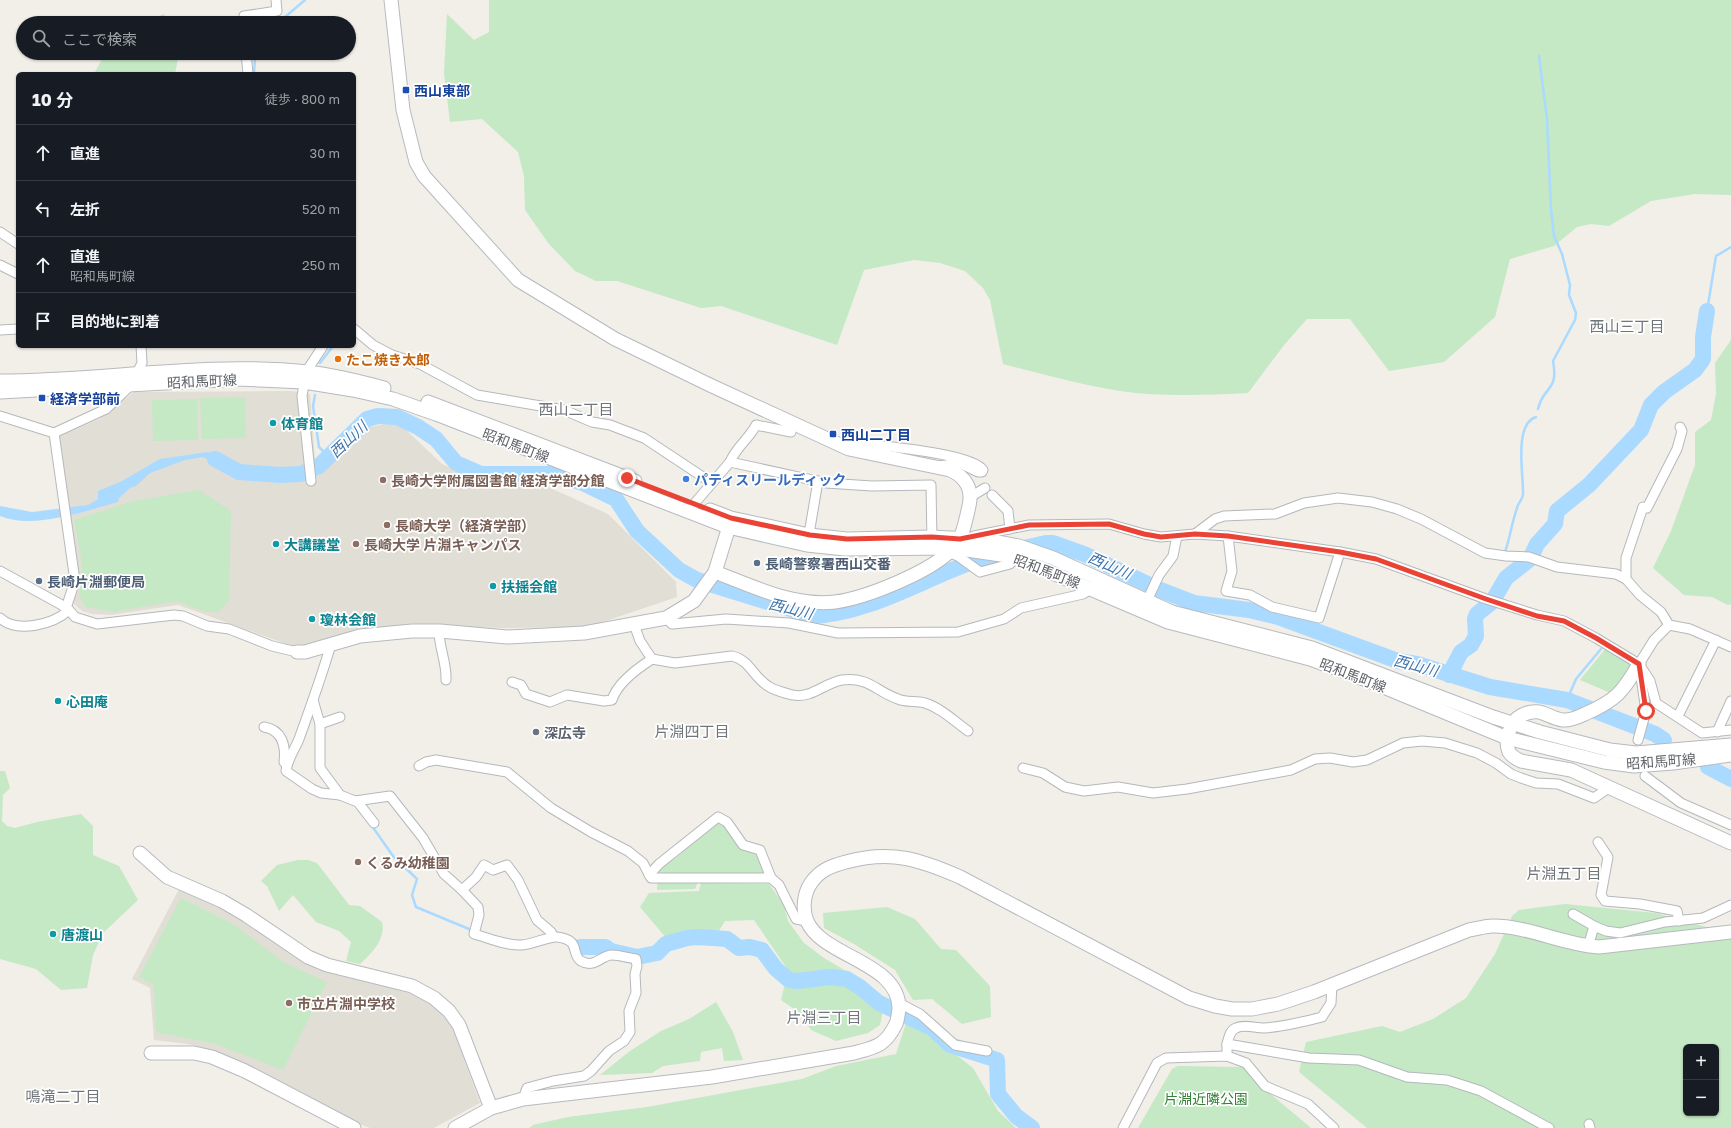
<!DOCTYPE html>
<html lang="ja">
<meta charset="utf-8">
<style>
:root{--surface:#171b24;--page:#242831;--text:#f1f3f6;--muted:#9ea1a6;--line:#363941}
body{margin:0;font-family:"Golos Text","Noto Sans JP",sans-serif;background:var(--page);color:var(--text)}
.controls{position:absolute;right:12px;bottom:12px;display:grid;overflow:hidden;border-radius:6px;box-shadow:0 1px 3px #0004}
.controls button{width:36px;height:36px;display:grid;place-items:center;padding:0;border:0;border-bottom:1px solid var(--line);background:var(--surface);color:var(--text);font:20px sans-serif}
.stop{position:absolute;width:12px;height:12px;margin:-9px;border:3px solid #ea4335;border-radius:50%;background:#fff}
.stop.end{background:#ea4335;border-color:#fff;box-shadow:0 1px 4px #0008}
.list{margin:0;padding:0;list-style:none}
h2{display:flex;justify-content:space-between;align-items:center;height:52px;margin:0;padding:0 16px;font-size:17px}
h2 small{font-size:13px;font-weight:400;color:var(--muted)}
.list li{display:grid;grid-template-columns:26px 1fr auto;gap:12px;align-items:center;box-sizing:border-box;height:56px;padding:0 16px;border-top:1px solid var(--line)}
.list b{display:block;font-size:15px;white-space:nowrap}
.list p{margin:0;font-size:13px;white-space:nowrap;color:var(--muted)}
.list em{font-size:13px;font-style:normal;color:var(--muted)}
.icon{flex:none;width:22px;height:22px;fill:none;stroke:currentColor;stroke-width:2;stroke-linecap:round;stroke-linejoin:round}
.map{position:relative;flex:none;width:1731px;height:1128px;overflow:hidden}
.search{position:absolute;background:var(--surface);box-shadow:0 1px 3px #0004;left:16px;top:16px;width:340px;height:44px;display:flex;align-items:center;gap:10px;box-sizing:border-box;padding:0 14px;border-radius:22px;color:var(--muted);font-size:15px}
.panel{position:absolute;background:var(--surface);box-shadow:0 1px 3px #0004;left:16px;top:72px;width:340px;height:276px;border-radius:6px}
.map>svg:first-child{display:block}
.education{fill:#e1ded6}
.green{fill:#c5e8c5;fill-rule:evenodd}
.water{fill:#aadaff}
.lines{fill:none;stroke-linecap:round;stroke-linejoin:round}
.stream{stroke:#aadaff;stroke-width:2.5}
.river{stroke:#aadaff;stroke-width:16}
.street-casing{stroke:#b5b8bc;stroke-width:11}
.secondary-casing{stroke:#b6babf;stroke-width:15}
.street{stroke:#fff;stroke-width:9}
.secondary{stroke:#fff;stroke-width:13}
.route{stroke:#ea4335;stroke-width:5}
.transit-dot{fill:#1a4fb4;stroke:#fff;stroke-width:1.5}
.food-dot{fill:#e8710a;stroke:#fff;stroke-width:1.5}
.culture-dot{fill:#0f9aa8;stroke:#fff;stroke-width:1.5}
.shop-dot{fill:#3f7fe0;stroke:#fff;stroke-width:1.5}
.education-dot{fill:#8d6e63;stroke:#fff;stroke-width:1.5}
.service-dot{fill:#5c6f8a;stroke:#fff;stroke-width:1.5}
.worship-dot{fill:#6b7280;stroke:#fff;stroke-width:1.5}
.labels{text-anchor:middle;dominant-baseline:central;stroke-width:3.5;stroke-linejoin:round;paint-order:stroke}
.transit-label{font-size:14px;font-weight:bold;fill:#164399;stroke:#fff;text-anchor:start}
.food-label{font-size:14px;font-weight:bold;fill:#c56008;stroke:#fff;text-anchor:start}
.street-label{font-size:14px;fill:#5f6368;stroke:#fff}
.culture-label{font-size:14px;font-weight:bold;fill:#0d838f;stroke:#fff;text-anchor:start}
.shop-label{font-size:14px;font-weight:bold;fill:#366cbe;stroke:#fff;text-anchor:start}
.education-label{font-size:14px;font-weight:bold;fill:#785e54;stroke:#fff;text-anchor:start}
.service-label{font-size:14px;font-weight:bold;fill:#4e5e75;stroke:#fff;text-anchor:start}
.worship-label{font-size:14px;font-weight:bold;fill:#5b616d;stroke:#fff;text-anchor:start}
.park-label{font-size:14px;fill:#348238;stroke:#fff}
.neighbourhood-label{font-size:15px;fill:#70757a;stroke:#fff}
.water-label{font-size:15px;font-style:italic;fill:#4174aa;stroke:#fff}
</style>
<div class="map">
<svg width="1731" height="1128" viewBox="0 0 1731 1128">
<rect width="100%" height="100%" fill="#f1efe8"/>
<g class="education">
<polygon points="291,391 310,394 316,474 370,427 392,423 403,427 442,464 472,477 548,487 608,514 676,582 677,597 588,627 502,628 409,625 342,634 306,646 292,646 178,605 111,615 92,614 82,611 73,603 79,573 58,437 99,419 134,392"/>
<polygon points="179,889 232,912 296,958 319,970 417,995 438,1010 452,1026 480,1103 434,1128 370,1128 349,1120 217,1051 188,1044 154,1040 150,988 132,979"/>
</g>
<g class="green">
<path d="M 489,0 L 1731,0 L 1731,195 L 1695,194 L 1651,201 L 1609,226 L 1591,224 L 1577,227 L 1554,246 L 1510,259 L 1495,317 L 1444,362 L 1389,371 L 1350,319 L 1307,319 L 1284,345 L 1248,393 C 1206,395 1162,397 1120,391 C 1081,385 1042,374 1003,364 L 990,300 L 983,288 L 965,271 L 940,263 L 914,260 L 864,270 L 837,345 L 721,306 L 701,308 L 617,281 L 596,281 L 575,271 L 549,244 L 525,210 L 524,176 L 518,152 L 482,119 L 450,122 L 444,73 L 447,14 L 474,40 L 489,32 Z"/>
<polygon points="164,14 167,23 142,23"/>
<polygon points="105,53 176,53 178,59 175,74 94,74"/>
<polygon points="1731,340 1731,604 1728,605 1712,597 1684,595 1653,568 1671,531 1695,465 1695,432 1711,420 1716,394 1715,363"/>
<polygon points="245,397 246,438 202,439 200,398"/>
<polygon points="197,399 198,440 153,441 152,400"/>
<path d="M 199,490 L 231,511 L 229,601 L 218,612 L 206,612 L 176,601 L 114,612 L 86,607 C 74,592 83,584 82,569 C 81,552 77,536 74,520 L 134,501 Z"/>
<polygon points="1606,648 1634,666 1613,694 1580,680"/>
<polygon points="0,771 5,771 10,788 3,795 2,821 7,826 15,828 37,822 81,814 93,826 93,855 119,866 138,900 103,933 93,955 87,988 61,990 36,969 0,959"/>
<polygon points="717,821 724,824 758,851 766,874 701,874 695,889 657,890 658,872 666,863 676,858"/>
<path d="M 298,860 L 308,860 L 317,863 L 349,905 L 360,906 L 382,922 C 386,939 372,953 360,964 L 346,961 L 351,942 L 339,931 L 316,922 L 293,895 L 279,911 L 267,886 L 261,881 L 277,865 Z"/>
<polygon points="701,883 769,884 784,905 788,921 804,943 824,958 868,984 880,995 883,1010 880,1025 868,1033 836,1041 811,1030 800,1013 781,1000 788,970 754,920 725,921 716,936 680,934 667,939 640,907 649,893 699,891"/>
<polygon points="181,898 235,925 283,962 327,982 283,1070 216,1044 156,1032 154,985 139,977"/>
<path d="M 1565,904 L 1656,913 L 1724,932 L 1731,936 L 1731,1128 L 1367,1128 L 1299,1072 L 1306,1042 L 1382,1026 L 1400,1032 L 1433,1019 L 1466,998 L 1495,954 L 1512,916 L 1519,910 ZM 1686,1047 L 1716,1047 L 1716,1113 L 1686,1113 Z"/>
<polygon points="887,907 915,919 941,949 956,950 990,986 991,1017 962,1024 932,999 913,1000 895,970 854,944 824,928 823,913"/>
<polygon points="716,1002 733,1032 743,1060 724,1061 722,1048 701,1052 700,1061 663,1066 652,1073 600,1075 630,1051 661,1031 689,1019"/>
<polygon points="908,1017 973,1068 998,1111 1016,1128 529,1128 533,1125 568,1117 647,1107 802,1079 836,1066 896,1054"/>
<polygon points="1178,1066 1243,1067 1261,1086 1311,1128 1138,1128 1172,1069"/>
</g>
<path class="water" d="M 208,452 L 234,465 L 233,474 L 203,457 L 185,460 L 150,473 L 136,486 L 130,488 L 119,498 L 118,502 C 86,511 32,530 0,516 L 0,506 L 32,512 L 88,505 L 98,499 L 98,491 L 122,481 L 160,459 Z"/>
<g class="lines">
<g class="stream">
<polyline points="278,23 305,0"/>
<polyline points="254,74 255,59 257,53"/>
<polyline points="1707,311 1716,256 1731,247"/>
<polyline points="320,363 333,346"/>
<polyline points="315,395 313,406 319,447 329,457"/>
<path d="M 1538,409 C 1543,386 1559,392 1553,361 L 1575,320 L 1576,313 L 1569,295 L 1570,285 L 1562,254 L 1554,236 L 1551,209 L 1547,119 L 1539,56"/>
<path d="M 1505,552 C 1510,538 1512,522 1517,508 C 1518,503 1523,499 1523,494 C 1524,477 1513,424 1536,417"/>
<polyline points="1506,578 1506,574"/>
<polyline points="1567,700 1576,679 1601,649"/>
<polyline points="372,826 393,856 417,879 412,895 416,907 469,929"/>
</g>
<g class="river">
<path d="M 215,459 L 239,472 L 280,475 L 301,474 L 319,466 L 367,419 L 378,416 L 397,417 L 418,427 L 436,439 L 456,463 L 481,474 L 551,474 L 583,483 L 616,499 L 637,531 L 679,570 L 697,580 L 813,616 C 870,613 921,580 975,561 C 997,553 1022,549 1046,543 L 1053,543 L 1084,554 L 1158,589 L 1194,603 L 1249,610 L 1278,617 L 1398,661 L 1417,664 L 1490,687 L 1567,700 L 1655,734 L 1664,740"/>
<polyline points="1449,675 1461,652 1471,645 1476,636 1475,619 1477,614 1492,602 1506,578 1530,559 1537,544 1555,524 1557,511 1589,485 1641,430 1651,405 1664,392 1695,370 1703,359 1703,337 1707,311"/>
<polyline points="1708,767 1731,779"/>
<polyline points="580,947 605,947 611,951 637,957 657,953 666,944 687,938 698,937 727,939 739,948 750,947 762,950 776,969 789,980 798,981 830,977 847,979 860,987 879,1003 932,1028 950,1045 997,1060 998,1094 1016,1116 1032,1128"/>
</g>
<defs>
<g id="street">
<polyline points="244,23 244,16 277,11 276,0"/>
<polyline points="246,53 248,74"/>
<polyline points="0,232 18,244"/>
<polyline points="0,265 18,274"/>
<polyline points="354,329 373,345 392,355 420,364 477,395 564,410 592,422 610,425 644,438 712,483"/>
<polyline points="0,330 18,329"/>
<polyline points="0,416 54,433 106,409 131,385 142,363 141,346"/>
<polyline points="54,433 74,574 72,590 66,608"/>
<path d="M 842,444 L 857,443 C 879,446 972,453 983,470 L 982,472 L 978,472 L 959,463 L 940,466"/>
<path d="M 730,462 C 736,447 749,439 756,425 L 791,432"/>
<polyline points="311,481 302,396 306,372 323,346"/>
<polyline points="992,495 1008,511 1010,529"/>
<polyline points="972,496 985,488"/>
<polyline points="690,512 694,504 730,462 826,483 872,486 931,485 932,542"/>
<polyline points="1195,534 1215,519 1224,516 1275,514 1304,503 1338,498 1372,502 1397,509 1421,519 1485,553 1506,556 1529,557 1557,567 1616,574 1626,579 1640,595 1661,612 1669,625 1690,629 1731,647"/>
<polyline points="974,536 1029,525 1109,524 1144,534 1161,537 1195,534 1228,536 1340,552 1376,559 1486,599 1537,615 1564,621 1596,638 1639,664 1650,681 1656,703 1702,733 1731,730"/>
<polyline points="1228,536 1232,571 1226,591 1250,595 1272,607 1319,618 1340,552"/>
<polyline points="808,540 818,481"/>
<polyline points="943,551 958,556 980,572 1010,564 1015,557"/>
<polyline points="0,571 60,604 69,610 75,617 97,624 174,615 183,616 207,626 229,629 272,646 297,652"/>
<polyline points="1626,579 1626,558 1643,507 1647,508 1677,449 1682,431 1680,427"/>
<polyline points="1145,605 1159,575 1173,556 1177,536"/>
<path d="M 0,618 C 17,634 54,624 69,610"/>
<polyline points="666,618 672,624 726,619 789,623 838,633 958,632 1004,619 1021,608 1083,594 1093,587"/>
<polyline points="634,624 640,641 652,659"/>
<path d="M 439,631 C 439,648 447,663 446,680"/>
<path d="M 331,644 C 322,676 310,708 299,739 C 295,749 287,760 286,771 L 312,789 L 321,793 L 340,795 L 355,801 L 390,796 L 423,838 L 444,874 L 462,890 L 478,907 L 479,915 L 474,934 C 489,938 507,946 522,945 C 533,944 550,936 557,937 C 582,940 570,954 581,961 C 595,969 601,955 612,955 C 619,955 629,958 636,959 L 637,966 L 635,974 L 636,993 L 629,1011 L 630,1032 L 624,1041 L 609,1051 L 591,1071 L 584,1076 L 553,1081 L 527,1088 L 523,1099"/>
<path d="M 512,682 L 521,685 L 526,694 L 550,702 L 567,695 L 604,701 L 612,700 C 617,683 638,668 652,659 L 675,663 L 732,656 C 750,660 753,677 768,686 C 775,691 785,693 793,695 C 810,699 825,683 842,680 C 870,677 875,691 898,699 C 906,703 916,700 925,703 C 941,708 954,721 968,731"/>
<polyline points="313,700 320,724 320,768 340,795"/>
<polyline points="1678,716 1716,640"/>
<polyline points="320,724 340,717"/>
<path d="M 264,727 C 282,730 286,745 284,762 L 287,765"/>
<polyline points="1717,732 1731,701"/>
<polyline points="1638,740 1646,711 1639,664 1654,640 1669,625"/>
<polyline points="419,766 426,762 436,760 507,772 551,808 591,832 628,851 643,863 651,878 771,878"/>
<polyline points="1023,768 1043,773 1065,787 1084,791 1118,787 1153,793 1187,789 1291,770 1315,759 1330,758 1353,762 1367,760 1403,743 1422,741 1445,743 1477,753 1496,763 1511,774 1521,778 1536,783 1558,784 1594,798 1610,787"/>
<polyline points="1645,776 1681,803 1731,825"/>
<polyline points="357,801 374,823"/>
<polyline points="1598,842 1608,857 1601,895 1605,901 1640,904 1677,911 1679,921"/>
<polyline points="649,875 659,864 718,817 727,822 743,845 760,850 771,878 779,885 796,919 807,921"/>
<polyline points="462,890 476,877 484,865 493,870 507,865 518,880 537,920 551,932 553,936"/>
<polyline points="1573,914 1594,926"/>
<polyline points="1588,947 1594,926 1606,931 1620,933 1665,922 1703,918 1731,905"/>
<polyline points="899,1003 920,1014 955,1045 987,1051"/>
<path d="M 1227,1044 C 1229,1038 1229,1031 1236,1028 C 1244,1024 1255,1028 1264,1028 C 1283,1027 1303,1022 1322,1017 L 1331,1003 L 1332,985"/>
<polyline points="1227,1056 1227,1044 1309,1058 1359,1060 1407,1077 1447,1080 1481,1091 1549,1128"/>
<polyline points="1589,1124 1590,1128"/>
<polyline points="1123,1128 1157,1063 1166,1058 1227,1056 1246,1063 1265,1086 1308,1104 1334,1128"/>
</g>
<g id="secondary">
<path d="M 391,0 L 403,110 L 416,162 L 424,176 L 518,280 L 615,339 L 712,386 L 849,449 L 950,470 C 966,477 973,489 969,506 C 966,519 963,538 953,548 C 933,571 866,598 835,602 C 794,607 752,586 715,572"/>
<path d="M 0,381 C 102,381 205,361 307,372 C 333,375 358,381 384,388"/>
<polyline points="0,392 238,379 304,382 353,390 393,399 436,414 728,527 807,545 845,549 953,548 1015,557 1168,622 1310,659 1369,681 1507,738 1604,762 1634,766 1673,763 1731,755"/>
<polyline points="428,402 635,481"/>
<polyline points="710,510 731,518 809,535 847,539 932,537 987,540 1019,546 1053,558 1172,612 1312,648 1493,717 1540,732 1610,750 1636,753 1731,745"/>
<polyline points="297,652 305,652 360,636 412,631 440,631 507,637 584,633 666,618 694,601 715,572 731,520"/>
<path d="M 1639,664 C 1623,692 1616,700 1587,713 C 1580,716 1571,721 1563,720 C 1547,718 1541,706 1522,715 C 1510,721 1504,740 1509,752 C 1512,757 1517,759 1521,761 L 1571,770 L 1731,843"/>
<polyline points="140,853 167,877 222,901 246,915 308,957 327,965 412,986 434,998 449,1011 459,1025 491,1108"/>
<polyline points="151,1053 194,1053 212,1057 245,1071 354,1128"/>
<path d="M 455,1128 L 491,1108 L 523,1099 L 712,1077 L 854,1053 C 876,1047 885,1046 896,1024 C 898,1019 898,1015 899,1009 C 900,962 822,957 807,921 C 802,909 804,893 811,883 C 820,870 831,866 846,862 C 891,850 919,859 960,877 L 1189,998 L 1215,1006 L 1232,1009 L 1252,1009 L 1278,1004 L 1314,992 L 1469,930 C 1477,929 1485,926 1493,926 C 1529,926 1563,945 1599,947 L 1731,932"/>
</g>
</defs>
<use href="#street" class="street-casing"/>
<use href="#secondary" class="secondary-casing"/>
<use href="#street" class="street"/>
<use href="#secondary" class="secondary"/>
</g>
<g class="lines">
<polyline class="route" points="627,478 731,518 810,535 847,539 932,537 960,539 1029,525 1109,524 1144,534 1161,537 1195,534 1228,536 1340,552 1376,559 1486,599 1537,616 1564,621 1596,638 1639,664 1646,711"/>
</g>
<g class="transit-dot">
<rect x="402" y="86" width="8" height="8" rx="2"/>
<rect x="38" y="394" width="8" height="8" rx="2"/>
<rect x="829" y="430" width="8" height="8" rx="2"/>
</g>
<circle class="food-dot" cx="338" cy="359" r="4"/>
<g class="culture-dot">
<circle cx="273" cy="423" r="4"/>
<circle cx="276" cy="544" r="4"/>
<circle cx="493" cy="586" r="4"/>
<circle cx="312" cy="619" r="4"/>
<circle cx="58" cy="701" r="4"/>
<circle cx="53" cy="934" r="4"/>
</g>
<circle class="shop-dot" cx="686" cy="479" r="4"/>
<g class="education-dot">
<circle cx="383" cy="480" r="4"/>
<circle cx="387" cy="525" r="4"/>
<circle cx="356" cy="544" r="4"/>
<circle cx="358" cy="862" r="4"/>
<circle cx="289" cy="1003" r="4"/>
</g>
<g class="service-dot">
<circle cx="757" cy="563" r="4"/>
<circle cx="39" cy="581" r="4"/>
</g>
<circle class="worship-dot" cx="536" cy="732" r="4"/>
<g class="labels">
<g class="transit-label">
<text x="414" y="90">西山東部</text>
<text x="50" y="398">経済学部前</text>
<text x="841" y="434">西山二丁目</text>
</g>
<g class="food-label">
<text x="346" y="359">たこ焼き太郎</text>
</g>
<g class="street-label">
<text transform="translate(202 381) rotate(-3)">昭和馬町線</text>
<text transform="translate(516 445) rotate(21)">昭和馬町線</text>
<text transform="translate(1047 571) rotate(21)">昭和馬町線</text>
<text transform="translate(1353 675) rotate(21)">昭和馬町線</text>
<text transform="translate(1661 761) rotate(-4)">昭和馬町線</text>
</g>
<g class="culture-label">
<text x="281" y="423">体育館</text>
<text x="284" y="544">大講議堂</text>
<text x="501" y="586">扶揺会館</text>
<text x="320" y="619">瓊林会館</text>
<text x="66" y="701">心田庵</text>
<text x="61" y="934">唐渡山</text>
</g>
<g class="shop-label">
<text x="694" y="479">パティスリールディック</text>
</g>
<g class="education-label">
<text x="391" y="480">長崎大学附属図書館 経済学部分館</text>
<text x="395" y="525">長崎大学（経済学部）</text>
<text x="364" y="544">長崎大学 片淵キャンパス</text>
<text x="366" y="862">くるみ幼稚園</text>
<text x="297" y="1003">市立片淵中学校</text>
</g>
<g class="service-label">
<text x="765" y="563">長崎警察署西山交番</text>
<text x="47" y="581">長崎片淵郵便局</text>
</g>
<g class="worship-label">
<text x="544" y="732">深広寺</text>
</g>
<g class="park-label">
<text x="1206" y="1098">片淵近隣公園</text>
</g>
<g class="neighbourhood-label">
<text x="1627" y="326">西山三丁目</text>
<text x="576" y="409">西山二丁目</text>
<text x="692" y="731">片淵四丁目</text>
<text x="1564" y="873">片淵五丁目</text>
<text x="824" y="1017">片淵三丁目</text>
<text x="63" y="1096">鳴滝二丁目</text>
</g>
<g class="water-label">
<text transform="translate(348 439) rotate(-43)">西山川</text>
<text transform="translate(1110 565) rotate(24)">西山川</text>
<text transform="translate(791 608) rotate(14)">西山川</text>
<text transform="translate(1416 665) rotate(15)">西山川</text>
</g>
</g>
</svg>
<div class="controls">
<button>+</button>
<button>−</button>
</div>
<div class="stop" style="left:1646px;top:711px"></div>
<div class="stop end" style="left:627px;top:478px"></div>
<div class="search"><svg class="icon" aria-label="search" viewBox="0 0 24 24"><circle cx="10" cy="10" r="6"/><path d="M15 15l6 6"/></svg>ここで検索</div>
<section class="panel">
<h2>10 分<small>徒歩 · 800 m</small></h2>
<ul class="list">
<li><svg class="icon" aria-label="ahead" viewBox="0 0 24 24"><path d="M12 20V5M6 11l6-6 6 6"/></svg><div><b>直進</b></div><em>30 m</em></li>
<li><svg class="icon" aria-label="left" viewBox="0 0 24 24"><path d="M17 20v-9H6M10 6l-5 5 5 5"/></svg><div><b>左折</b></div><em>520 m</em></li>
<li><svg class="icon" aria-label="ahead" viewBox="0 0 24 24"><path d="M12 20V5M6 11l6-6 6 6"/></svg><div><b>直進</b><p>昭和馬町線</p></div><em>250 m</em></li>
<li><svg class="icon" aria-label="arrive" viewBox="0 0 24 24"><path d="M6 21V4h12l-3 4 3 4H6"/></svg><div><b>目的地に到着</b></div></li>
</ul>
</section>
</div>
